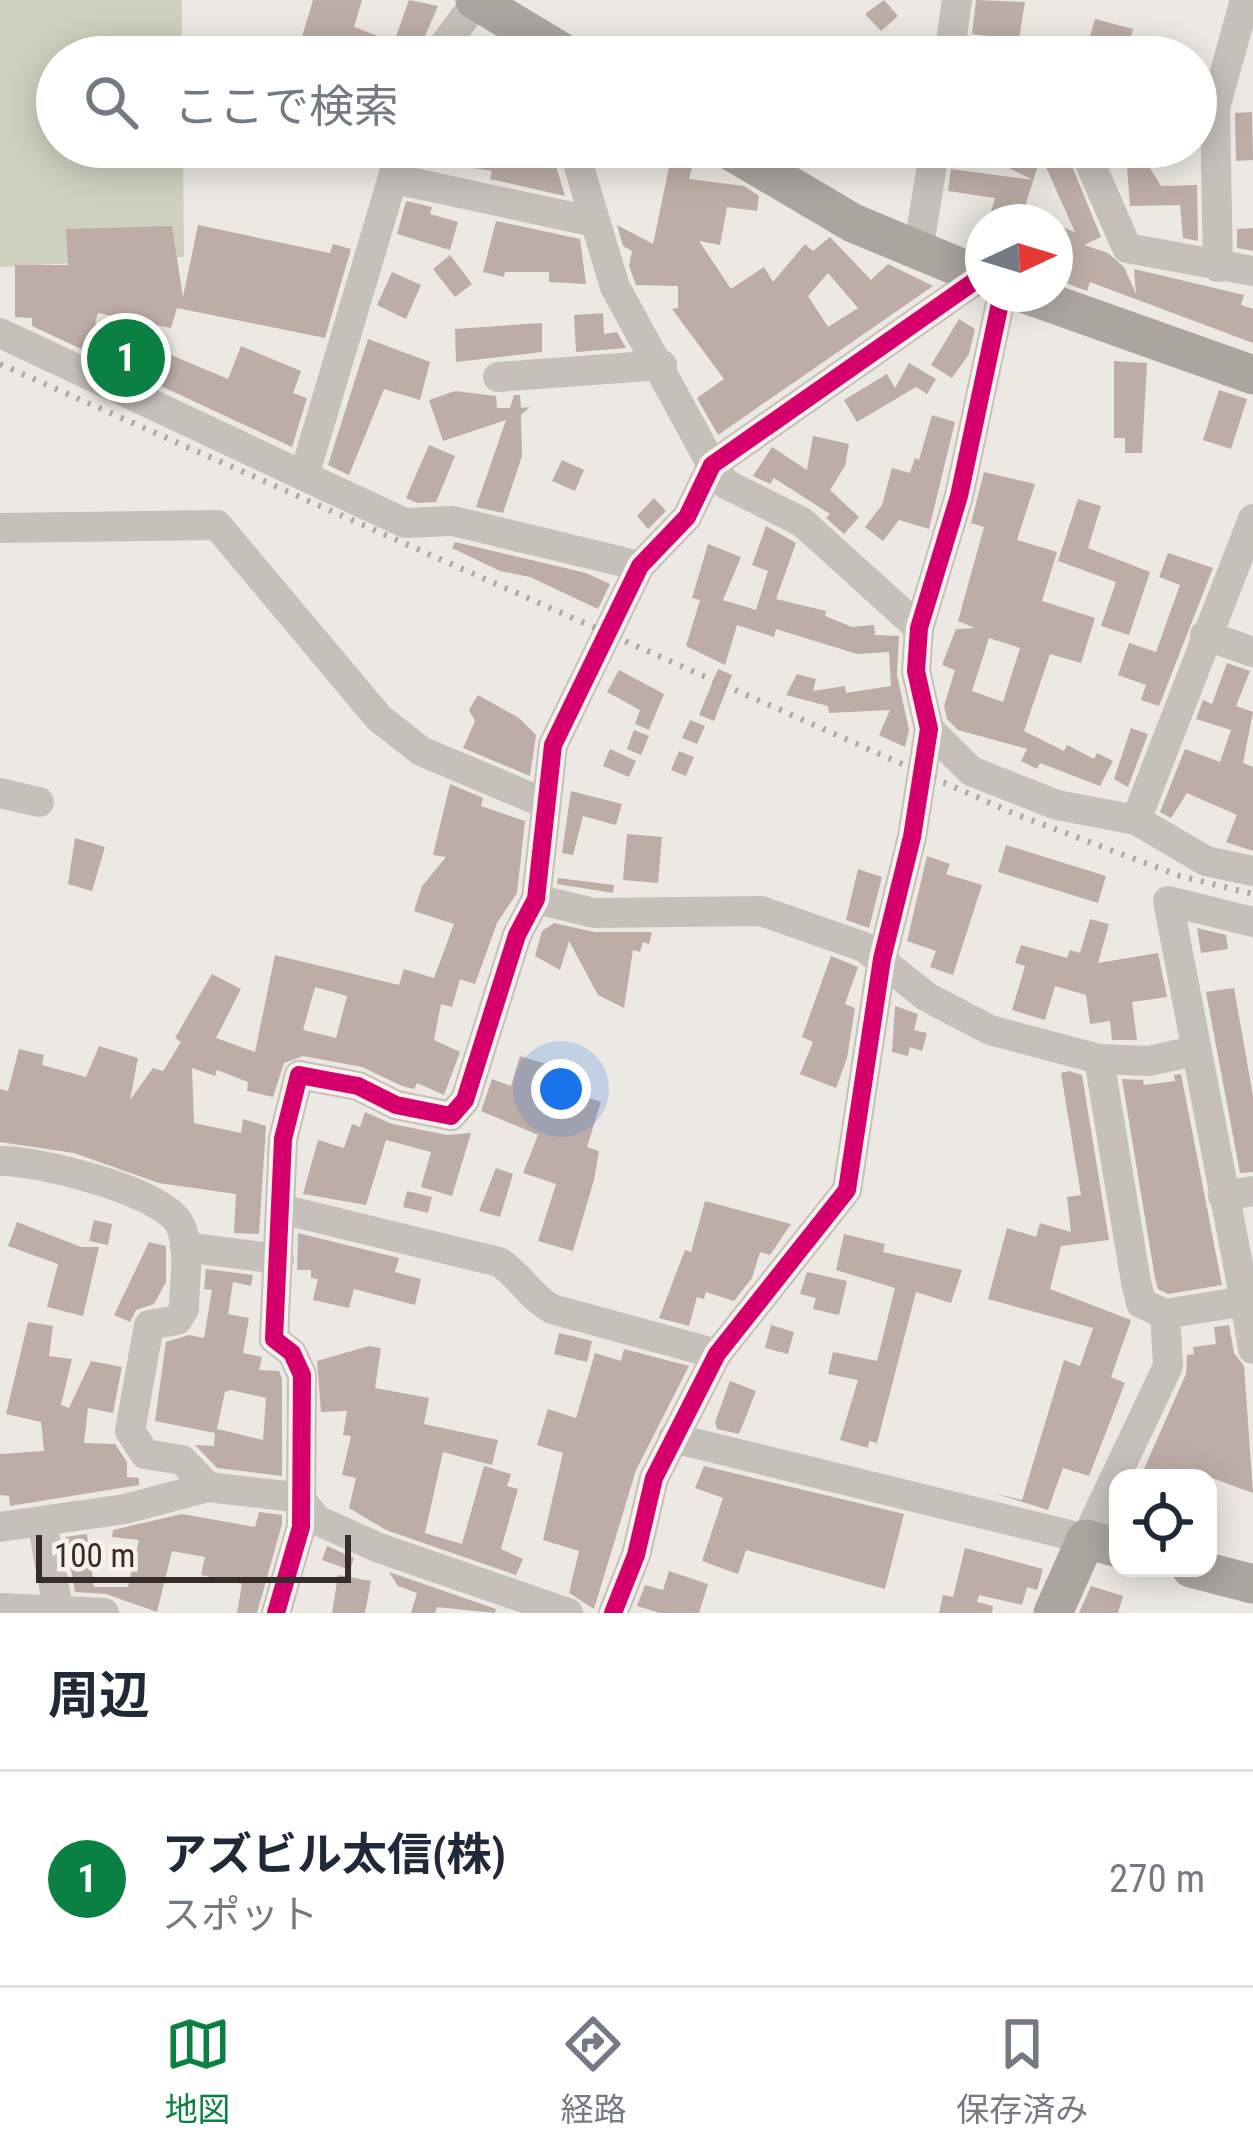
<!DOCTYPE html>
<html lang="ja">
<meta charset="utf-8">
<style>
:root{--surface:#fff;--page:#f6f6f7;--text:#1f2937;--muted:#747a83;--line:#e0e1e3;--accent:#0b8043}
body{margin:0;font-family:"Roboto Condensed","Noto Sans JP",sans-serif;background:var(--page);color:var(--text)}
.controls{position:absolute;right:36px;bottom:36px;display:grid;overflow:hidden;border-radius:24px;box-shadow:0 6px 30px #0003}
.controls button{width:108px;height:108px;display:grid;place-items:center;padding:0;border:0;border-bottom:3px solid var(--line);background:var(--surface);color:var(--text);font:60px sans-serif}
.compass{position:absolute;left:965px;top:204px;width:108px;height:108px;border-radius:50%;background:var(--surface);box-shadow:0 6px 30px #0003;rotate:86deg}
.scale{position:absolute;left:36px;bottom:30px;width:315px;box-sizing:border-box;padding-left:12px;border:6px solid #362d2a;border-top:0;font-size:33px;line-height:42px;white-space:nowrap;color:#362d2a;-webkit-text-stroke:9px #f8f2eb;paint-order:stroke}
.you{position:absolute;left:561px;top:1089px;width:42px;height:42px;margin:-30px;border:9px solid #fff;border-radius:50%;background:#1a73e8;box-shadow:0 0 0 18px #1a73e833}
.badge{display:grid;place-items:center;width:78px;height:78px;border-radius:50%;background:var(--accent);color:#fff;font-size:39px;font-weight:700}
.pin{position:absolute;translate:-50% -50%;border:6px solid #fff;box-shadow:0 3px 12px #0006}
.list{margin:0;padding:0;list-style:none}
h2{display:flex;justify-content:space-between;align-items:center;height:156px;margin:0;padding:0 48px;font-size:51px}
h2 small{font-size:39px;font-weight:400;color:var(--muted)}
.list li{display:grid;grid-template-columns:78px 1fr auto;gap:36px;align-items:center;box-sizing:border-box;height:216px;padding:0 48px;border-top:3px solid var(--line)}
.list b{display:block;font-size:45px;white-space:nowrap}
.list p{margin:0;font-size:39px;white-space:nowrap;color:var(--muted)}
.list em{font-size:39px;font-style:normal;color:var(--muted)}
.icon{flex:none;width:66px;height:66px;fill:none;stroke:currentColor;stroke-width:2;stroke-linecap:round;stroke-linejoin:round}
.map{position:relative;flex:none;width:1253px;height:1613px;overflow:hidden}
.search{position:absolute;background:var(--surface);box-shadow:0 6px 30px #0003;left:36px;right:36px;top:36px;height:132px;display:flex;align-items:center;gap:30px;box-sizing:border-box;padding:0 42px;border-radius:66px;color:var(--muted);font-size:45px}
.sheet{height:372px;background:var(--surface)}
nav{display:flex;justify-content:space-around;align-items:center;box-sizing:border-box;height:168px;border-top:3px solid var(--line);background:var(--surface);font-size:33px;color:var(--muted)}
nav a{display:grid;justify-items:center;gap:6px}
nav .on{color:var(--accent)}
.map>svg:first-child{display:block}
.green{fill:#cdd1be}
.building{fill:#beada6;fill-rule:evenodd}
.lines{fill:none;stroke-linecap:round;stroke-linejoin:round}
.minor{stroke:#c6c0bb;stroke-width:30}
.major{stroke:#aba5a0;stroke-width:39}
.rail{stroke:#aea9a5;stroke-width:6;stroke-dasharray:3 9;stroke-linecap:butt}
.cycleway-casing{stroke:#f8f2eb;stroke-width:26}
.cycleway{stroke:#d6006c;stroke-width:18}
</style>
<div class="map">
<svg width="1253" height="1613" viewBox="0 0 1253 1613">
<rect width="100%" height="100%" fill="#ece8e3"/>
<polygon class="green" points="0,0 182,0 182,57 57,57 57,147 183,147 184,257 0,267"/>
<g class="building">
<polygon points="313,0 362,0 354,27 394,42 409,0 438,6 416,57 296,57"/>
<polygon points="884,0 898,16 881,31 865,14"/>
<polygon points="976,0 1025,2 1016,57 984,57 988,36 972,34"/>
<polygon points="1095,19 1133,29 1126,57 1087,47"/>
<polygon points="1252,112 1253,160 1236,161 1235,113"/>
<polygon points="421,147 528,147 552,153 565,196 490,179 492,171 419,159"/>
<polygon points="967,147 1064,147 1101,237 1084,245 1108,253 1124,267 1136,294 1134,269 1244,295 1241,305 1253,309 1253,343 1090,282 1087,291 1055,279 1062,227 1075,232 1041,156 1020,222 988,222 995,198 948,191 951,169 1033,180"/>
<polygon points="1104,147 1137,147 1161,186 1197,185 1198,241 1183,238 1180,205 1130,206 1126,152 1109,159"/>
<path d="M 672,153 L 694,159 L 689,179 L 744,186 L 759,196 L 757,211 L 727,207 L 720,245 L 699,241 L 731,289 L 764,267 L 773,282 L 805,244 L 813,251 L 830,237 L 871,280 L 888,264 L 933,286 L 718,435 L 697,398 L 724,379 L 672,309 L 678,308 L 678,286 L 636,285 L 629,266 L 632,251 L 623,246 L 617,225 L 653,244 ZM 828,273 L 858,308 L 828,327 L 808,296 Z"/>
<polygon points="406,201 432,207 430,214 458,222 450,250 397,234"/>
<polygon points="496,221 580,239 586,284 549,282 549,272 505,272 504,277 483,272"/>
<polygon points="198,225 330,253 333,244 351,249 325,338 177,308 171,328 98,313 95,323 228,379 241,346 301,371 293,393 307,398 292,447 32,326 32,318 15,317 15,265 68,265 66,229 172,226 183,297"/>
<polygon points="1253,228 1253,251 1237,248 1237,229"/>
<polygon points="450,255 472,284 455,297 433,269"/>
<polygon points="392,272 421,285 406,319 377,305"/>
<polygon points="603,313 604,334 617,332 626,348 576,352 574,315"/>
<polygon points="959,319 975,329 969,354 952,378 931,365"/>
<polygon points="542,323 542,352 456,362 455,329"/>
<polygon points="368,339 430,362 420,400 384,389 349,475 328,465"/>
<polygon points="1114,361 1147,363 1142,453 1125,453 1125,438 1114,438"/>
<polygon points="909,363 936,379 927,394 916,387 857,422 844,400 887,374 895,388"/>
<polygon points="1219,390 1247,399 1231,449 1203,440"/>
<polygon points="455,391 496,396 497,408 510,408 514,395 520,395 521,408 530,407 521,415 522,456 503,513 476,507 506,420 443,441 429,400"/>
<polygon points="932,415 955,422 929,529 899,520 883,541 865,527 882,505 892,468 910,473 915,458 919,460"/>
<polygon points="813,436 849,444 845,466 830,490 859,517 844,534 826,518 830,514 774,478 770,484 753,476 772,447 807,470"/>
<polygon points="429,445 455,456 436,502 417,503 406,498"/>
<polygon points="562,460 584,470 575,491 552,481"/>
<path d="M 984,472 L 1035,484 L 1017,540 L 1057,552 L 1042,601 L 1095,618 L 1081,663 L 1050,654 L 1024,731 L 1064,751 L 1067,745 L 1094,759 L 1097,753 L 1113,761 L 1100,786 L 1040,763 L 1037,769 L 1021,761 L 1027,749 L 958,730 L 947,719 L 944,706 L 955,670 L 942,665 L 956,629 L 975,628 L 958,621 L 984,527 L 971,523 ZM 989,638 L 1020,648 L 1003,702 L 972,691 Z"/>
<polygon points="654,498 666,511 648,529 637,516"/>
<polygon points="1078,499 1101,506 1088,548 1150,572 1129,635 1101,626 1116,582 1058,561"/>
<polygon points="766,526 796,543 776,599 826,611 825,616 852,627 874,625 875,635 899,636 897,675 909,730 905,747 879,735 890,710 829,713 828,706 786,695 797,674 816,679 813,691 845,686 846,693 891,686 889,652 857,654 776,629 774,637 737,625 725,665 686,646 700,600 692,598 708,544 741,557 723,600 756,610 768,571 752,565"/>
<polygon points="455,542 586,573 610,584 598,609 530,577 500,571 452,548"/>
<polygon points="1168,553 1213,568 1159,706 1141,700 1146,685 1118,675 1129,643 1156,652 1180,585 1159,577"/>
<polygon points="1227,663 1250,671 1236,706 1253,712 1243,763 1253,767 1253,851 1226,842 1237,815 1187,793 1171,818 1160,812 1185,749 1220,762 1231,730 1196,719 1203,700 1212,704"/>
<polygon points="718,669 732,675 714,721 699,715"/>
<polygon points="619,670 664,694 649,730 635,724 640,710 607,692"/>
<polygon points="478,695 519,718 536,735 530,776 463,748 475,721 469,710"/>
<polygon points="690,720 705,726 697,744 682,738"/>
<polygon points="1131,728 1148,734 1128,787 1114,779"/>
<polygon points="634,730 649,736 641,755 627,749"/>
<polygon points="610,749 636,761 629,777 603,766"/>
<polygon points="679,751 694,757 686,776 671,770"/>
<path d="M 450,784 L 483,798 L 481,806 L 525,821 L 517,893 L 497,923 L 475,984 L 460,979 L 452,1007 L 441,1004 L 434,1040 L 460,1052 L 444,1095 L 417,1083 L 414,1089 L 402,1086 L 362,1067 L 303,1056 L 284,1063 L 273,1097 L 247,1091 L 248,1082 L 217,1070 L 215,1076 L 192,1068 L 194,1123 L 241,1133 L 243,1119 L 266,1126 L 259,1234 L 234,1233 L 236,1194 L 159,1183 L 74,1153 L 0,1142 L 0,1089 L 8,1091 L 19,1049 L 44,1055 L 42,1065 L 86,1077 L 99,1046 L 138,1058 L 130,1100 L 153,1068 L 163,1071 L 181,1042 L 175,1038 L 212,974 L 241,989 L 216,1038 L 255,1052 L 275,955 L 399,985 L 404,969 L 434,978 L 454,924 L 414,911 L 422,886 L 446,857 L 433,855 ZM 315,987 L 347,996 L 336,1038 L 303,1030 Z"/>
<polygon points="571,791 622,804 616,825 583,816 573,855 562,853"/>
<polygon points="627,834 662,837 658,883 623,880"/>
<polygon points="75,838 105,847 92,891 68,884"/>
<polygon points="1006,845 1106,876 1098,903 998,872"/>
<polygon points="927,856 950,864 946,874 982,885 953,975 930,967 936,951 907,941"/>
<polygon points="858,869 882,877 869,928 846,920"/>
<polygon points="558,878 614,885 613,893 557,884"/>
<polygon points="1090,919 1109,924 1098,963 1158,953 1167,997 1132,1002 1137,1040 1112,1040 1110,1021 1090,1024 1086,995 1055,986 1045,1020 1012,1010 1025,966 1015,963 1021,945 1067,958 1070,950 1080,953"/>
<polygon points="554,923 594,932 652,932 649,944 643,942 640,952 633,950 624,1008 598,995 569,941 560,970 535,956 542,931"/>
<polygon points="1197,928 1226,935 1228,949 1201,953"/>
<polygon points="831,956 858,967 845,1004 855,1008 847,1058 836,1088 800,1074 813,1042 802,1037"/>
<polygon points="1234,988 1253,1096 1253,1172 1240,1173 1206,992"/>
<polygon points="895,1006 918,1014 914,1030 927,1033 922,1051 910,1047 908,1056 892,1052"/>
<polygon points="520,1056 546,1064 541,1083 601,1102 587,1147 599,1151 594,1180 573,1251 538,1241 556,1184 523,1173 538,1135 481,1111 492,1079 511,1086"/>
<polygon points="1069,1071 1082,1075 1109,1240 1061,1246 1050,1289 1131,1320 1111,1377 1125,1383 1089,1476 1063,1468 1048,1510 993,1493 1022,1500 1064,1360 1080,1366 1093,1328 988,1299 1007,1228 1036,1237 1040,1223 1071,1232 1067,1197 1081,1195 1061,1073"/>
<polygon points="1181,1074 1222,1285 1168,1294 1158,1289 1155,1278 1122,1079 1143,1080 1144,1085 1175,1081 1174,1075"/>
<polygon points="365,1112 392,1124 447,1135 471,1133 452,1196 421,1187 431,1152 386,1140 366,1205 303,1194 318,1140 344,1148 352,1124 360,1127"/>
<polygon points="496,1168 513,1174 500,1217 479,1211"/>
<polygon points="407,1191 432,1197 428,1213 403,1207"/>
<polygon points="705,1201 791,1224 770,1255 760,1252 752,1278 734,1301 706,1292 704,1299 697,1297 689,1326 659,1318 685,1250 691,1252"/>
<polygon points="94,1220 112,1224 108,1245 89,1241"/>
<polygon points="17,1222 81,1247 99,1247 83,1316 47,1307 58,1264 8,1246"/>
<polygon points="298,1233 399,1258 395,1272 421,1279 415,1305 354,1289 349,1308 313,1300 318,1279 311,1278 311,1270 297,1270"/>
<polygon points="844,1234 885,1244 883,1252 962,1270 951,1303 916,1292 877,1443 869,1441 868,1448 840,1440 858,1380 828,1374 833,1352 877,1361 895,1288 836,1270"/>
<polygon points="149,1242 166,1246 166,1282 154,1304 136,1310 130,1322 114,1315"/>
<path d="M 206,1269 L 253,1275 L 251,1286 L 233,1282 L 228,1314 L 249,1318 L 243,1353 L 262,1357 L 259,1370 L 279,1371 L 282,1379 L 282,1476 L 217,1468 L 195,1445 L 214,1446 L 215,1433 L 155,1421 L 166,1342 L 189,1335 L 204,1338 L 212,1290 L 204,1289 ZM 231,1390 L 266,1398 L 263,1440 L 217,1429 L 225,1392 Z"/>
<polygon points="807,1272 847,1281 839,1315 813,1309 816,1298 800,1294"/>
<polygon points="28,1322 53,1326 49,1356 72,1359 61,1405 69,1408 91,1361 122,1367 113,1413 88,1408 84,1443 115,1444 127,1462 127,1477 139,1478 139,1485 10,1506 9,1496 0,1495 0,1454 44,1451 41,1422 6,1414"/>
<polygon points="771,1325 794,1332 788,1354 765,1348"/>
<polygon points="1229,1325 1234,1353 1244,1366 1253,1493 1212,1478 1140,1478 1186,1374 1187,1355 1194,1354 1193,1347 1216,1344 1214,1327"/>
<polygon points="559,1333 592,1341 587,1362 554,1354"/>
<polygon points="369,1346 381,1348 375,1388 429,1398 424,1424 498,1440 492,1465 443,1452 425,1533 462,1544 484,1466 511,1474 507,1486 518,1489 501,1549 523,1559 516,1575 386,1530 349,1508 356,1478 342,1475 351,1436 343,1435 347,1411 321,1412 317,1361"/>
<polygon points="624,1349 689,1366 636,1470 594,1609 569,1593 579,1551 543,1540 563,1453 537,1445 548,1409 576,1418 595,1353 621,1361"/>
<polygon points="730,1381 756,1391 739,1434 717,1429 715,1422"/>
<polygon points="704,1466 904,1514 885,1589 746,1550 738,1574 702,1561 723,1498 695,1488"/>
<polygon points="259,1512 282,1515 282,1524 257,1613 237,1613 242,1584 201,1575 205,1557 172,1551 157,1612 106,1594 75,1592 65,1537 87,1534 94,1587 128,1587 139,1540 112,1537 113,1530 182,1514 255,1527"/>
<polygon points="327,1546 354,1558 350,1570 322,1560"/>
<polygon points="965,1548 1043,1569 1037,1590 1027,1587 1022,1605 979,1595 977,1602 993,1606 992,1613 939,1613 943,1595 953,1597"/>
<polygon points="669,1571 708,1584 699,1613 660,1613 637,1606 645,1585 663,1590"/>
<polygon points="389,1572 496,1609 495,1613 437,1607 435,1613 411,1613 417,1593 398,1586"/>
<polygon points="338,1575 371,1581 365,1613 332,1613"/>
<polygon points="1091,1586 1123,1596 1118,1613 1079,1613"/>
</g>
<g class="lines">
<g class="minor">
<polyline points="435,57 477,1"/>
<polyline points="949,57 957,0"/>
<polyline points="402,147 304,476 405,523 453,521 640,566"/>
<polyline points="573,147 615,287 712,465 726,484 802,522 919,628"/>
<polyline points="1083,147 1127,248 1253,271"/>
<polyline points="395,179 595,222"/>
<polyline points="918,251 935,147"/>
<polyline points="1218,267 1215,108 1245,0"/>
<polyline points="0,333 304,476"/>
<polyline points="498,377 662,365"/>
<polyline points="0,528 217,525 379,718 421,751 544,803"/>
<polyline points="1205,635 1253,652"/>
<polyline points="929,729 971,771 1057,805 1136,820 1206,861 1253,871"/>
<polyline points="0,793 39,802"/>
<polyline points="1136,820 1253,519"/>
<polyline points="536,899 594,913 761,911 864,947 927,997 990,1030 1099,1059 1149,1061 1194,1051"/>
<polyline points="1099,1059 1136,1282 1141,1303 1165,1314"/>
<path d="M 0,1161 C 36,1160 164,1191 180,1225 C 191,1248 184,1284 184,1309 L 177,1320 L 149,1325 L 130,1431 L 145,1454 L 182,1460 L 208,1487"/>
<polyline points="1223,1196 1253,1191"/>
<path d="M 281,1209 L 499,1262 C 521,1276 530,1297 552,1309 L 717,1354"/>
<polyline points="185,1247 279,1259"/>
<polyline points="1245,1301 1253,1349"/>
<polyline points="673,1438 1086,1539 1168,1366 1165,1314 1245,1301 1168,901 1253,922"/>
<polyline points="42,1522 58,1608"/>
<polyline points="0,1527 125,1509 208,1487 286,1496 300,1499 317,1520 379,1548 568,1613"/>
<polyline points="0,1608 104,1613"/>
<polyline points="276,1613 301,1527 302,1375 292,1353 274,1339 283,1139 299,1075 358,1086 396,1105 451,1116 465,1100 517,935 536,899 553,745 640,566 687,517 712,465 982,276"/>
<polyline points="613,1613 636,1555 654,1478 717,1354 847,1190 882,959 912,837 929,729 916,671 919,628 959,496 1002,294"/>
</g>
<g class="major">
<polyline points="475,0 570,57"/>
<polyline points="724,147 853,223 983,277"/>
<polyline points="1025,294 1253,375"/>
<polyline points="1191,1568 1253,1584"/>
<polyline points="1053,1613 1086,1539 1118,1548"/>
</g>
<polyline class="rail" points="0,364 1015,814 1180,876 1253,894"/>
<defs>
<g id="cycleway">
<polyline points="276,1613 301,1527 302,1375 292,1353 274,1339 283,1139 299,1075 358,1086 396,1105 451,1116 465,1100 517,935 536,899 553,745 640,566 687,517 712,465 982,276"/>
<polyline points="613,1613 636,1555 654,1478 717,1354 847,1190 882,959 912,837 929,729 916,671 919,628 959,496 1002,294"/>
</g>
</defs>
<use href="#cycleway" class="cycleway-casing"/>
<use href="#cycleway" class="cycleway"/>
</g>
</svg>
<div class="controls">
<button><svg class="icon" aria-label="locate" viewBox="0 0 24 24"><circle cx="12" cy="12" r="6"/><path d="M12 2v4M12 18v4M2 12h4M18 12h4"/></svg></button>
</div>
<svg class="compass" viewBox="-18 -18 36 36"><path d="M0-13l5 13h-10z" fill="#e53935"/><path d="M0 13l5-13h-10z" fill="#747a83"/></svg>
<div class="scale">100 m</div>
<div class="you"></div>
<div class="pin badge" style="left:126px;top:358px">1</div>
<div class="search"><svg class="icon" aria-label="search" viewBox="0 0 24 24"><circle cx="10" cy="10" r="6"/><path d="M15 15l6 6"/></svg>ここで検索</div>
</div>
<section class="sheet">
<h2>周辺<small></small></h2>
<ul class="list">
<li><span class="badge">1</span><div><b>アズビル太信(株)</b><p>スポット</p></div><em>270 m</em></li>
</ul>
</section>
<nav>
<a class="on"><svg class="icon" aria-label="map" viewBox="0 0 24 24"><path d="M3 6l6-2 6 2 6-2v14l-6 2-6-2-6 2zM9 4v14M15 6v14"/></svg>地図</a>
<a><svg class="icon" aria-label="directions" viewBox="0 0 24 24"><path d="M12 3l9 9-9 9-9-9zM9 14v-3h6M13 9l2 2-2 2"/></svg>経路</a>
<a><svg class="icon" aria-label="saved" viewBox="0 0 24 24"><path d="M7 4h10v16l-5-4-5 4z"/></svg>保存済み</a>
</nav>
